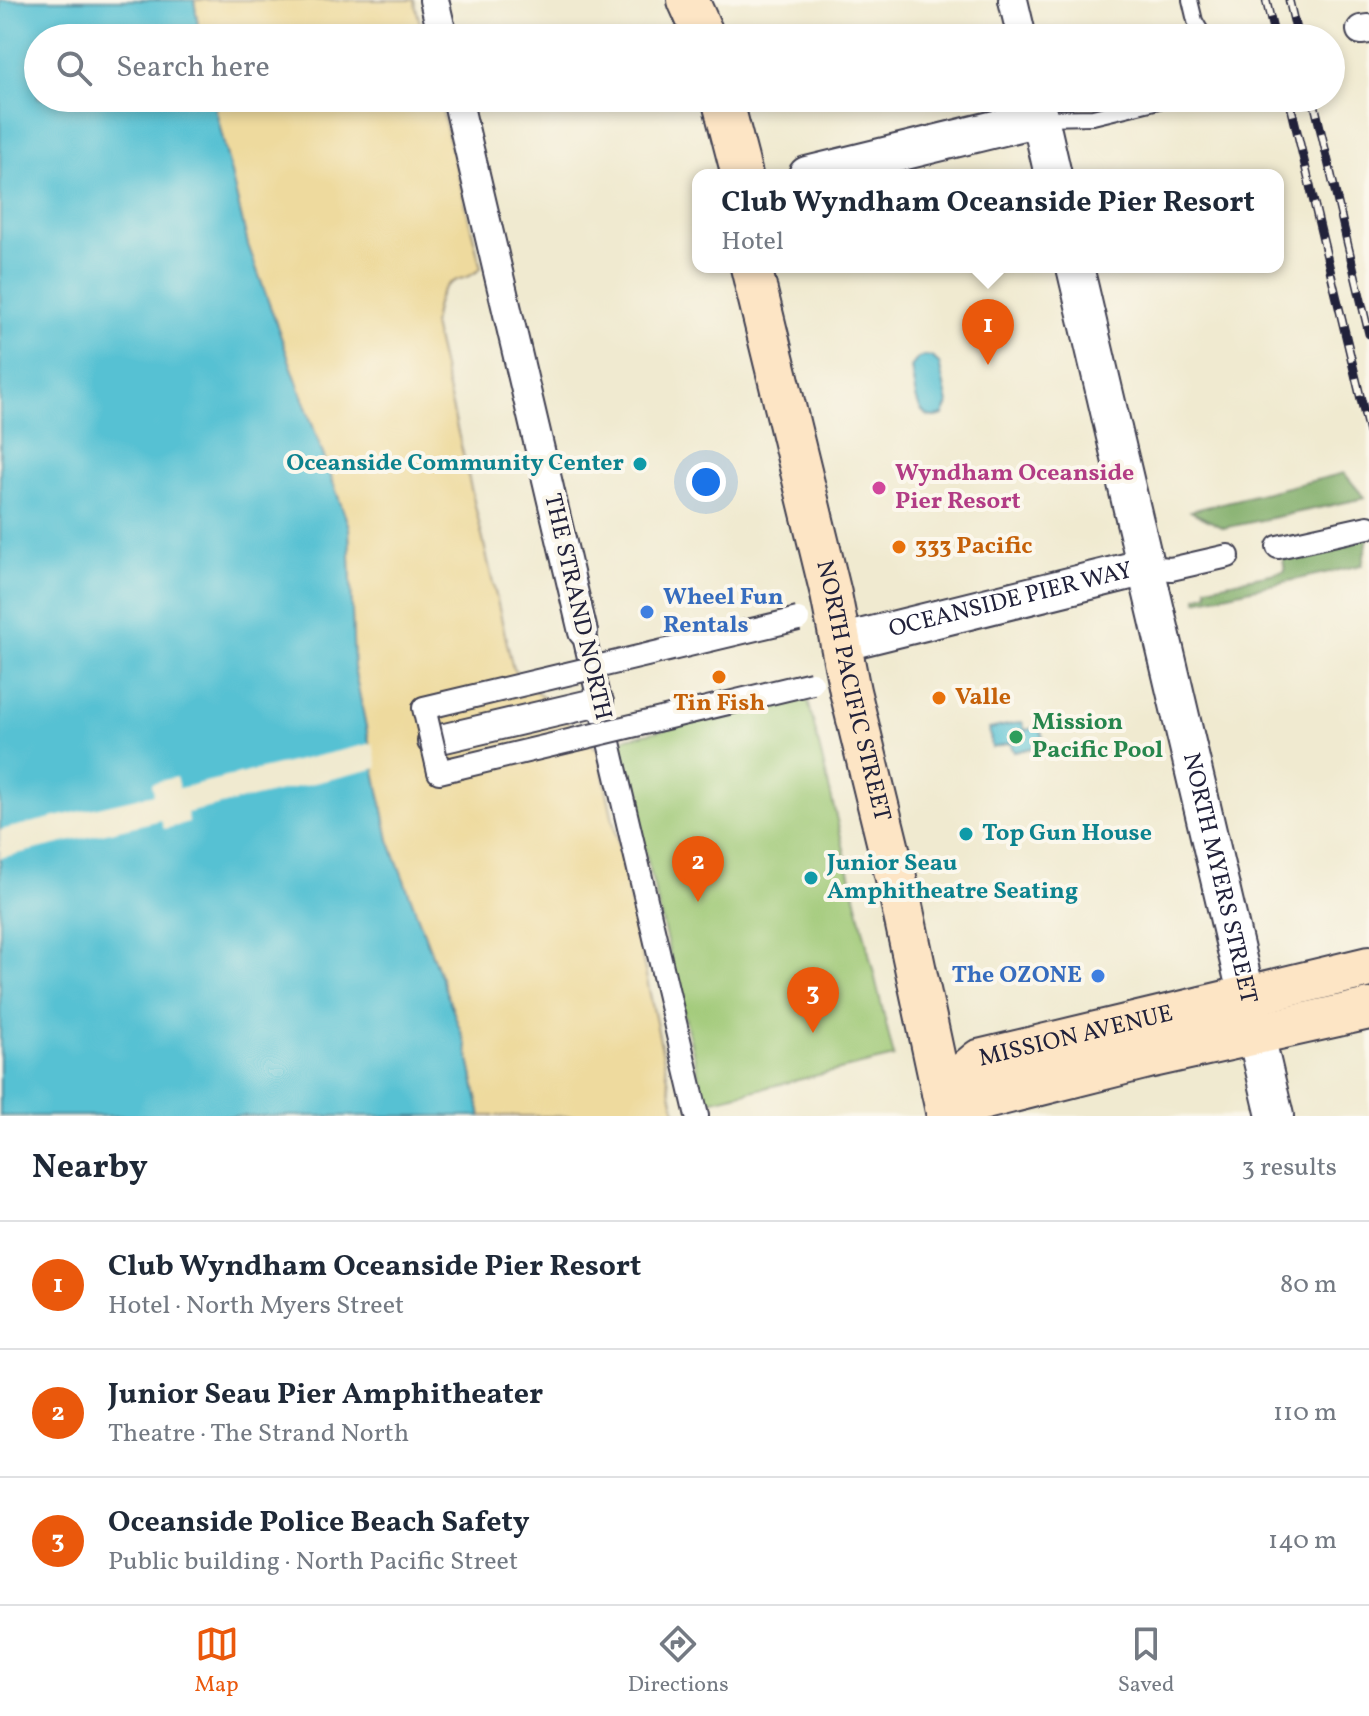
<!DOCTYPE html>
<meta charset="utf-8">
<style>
:root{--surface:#fff;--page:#f2f2f3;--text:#1f2937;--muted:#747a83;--line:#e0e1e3;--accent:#ea580c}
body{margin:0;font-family:Vollkorn,serif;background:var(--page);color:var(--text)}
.you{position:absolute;left:706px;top:482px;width:28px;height:28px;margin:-20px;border:6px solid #fff;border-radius:50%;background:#1a73e8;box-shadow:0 0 0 12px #1a73e833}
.badge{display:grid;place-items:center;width:52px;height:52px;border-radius:50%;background:var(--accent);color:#fff;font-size:26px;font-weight:700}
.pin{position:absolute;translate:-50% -66px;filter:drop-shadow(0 2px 4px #0008)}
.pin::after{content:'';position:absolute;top:42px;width:28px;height:24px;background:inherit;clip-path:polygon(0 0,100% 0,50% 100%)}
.popup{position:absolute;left:692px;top:169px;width:592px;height:104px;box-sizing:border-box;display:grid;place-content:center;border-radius:16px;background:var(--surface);filter:drop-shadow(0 2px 6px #0005);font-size:26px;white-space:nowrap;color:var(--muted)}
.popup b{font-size:30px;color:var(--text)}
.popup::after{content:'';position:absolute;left:50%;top:100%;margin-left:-16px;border:16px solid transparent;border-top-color:var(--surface)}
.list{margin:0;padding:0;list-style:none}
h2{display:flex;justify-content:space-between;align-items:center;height:104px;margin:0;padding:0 32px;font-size:34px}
h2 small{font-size:26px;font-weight:400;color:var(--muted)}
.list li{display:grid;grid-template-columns:52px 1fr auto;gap:24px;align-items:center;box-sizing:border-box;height:128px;padding:0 32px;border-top:2px solid var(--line)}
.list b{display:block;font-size:30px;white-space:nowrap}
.list p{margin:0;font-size:26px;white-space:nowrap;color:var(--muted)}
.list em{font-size:26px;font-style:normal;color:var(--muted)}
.icon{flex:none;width:44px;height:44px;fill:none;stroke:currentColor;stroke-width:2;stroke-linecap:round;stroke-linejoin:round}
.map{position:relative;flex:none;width:1369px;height:1116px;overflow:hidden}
.search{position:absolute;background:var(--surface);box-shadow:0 4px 12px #0003;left:24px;right:24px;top:24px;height:88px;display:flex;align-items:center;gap:20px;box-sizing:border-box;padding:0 28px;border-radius:44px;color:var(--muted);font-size:30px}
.sheet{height:488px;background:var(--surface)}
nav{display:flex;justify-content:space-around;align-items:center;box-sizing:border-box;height:112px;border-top:2px solid var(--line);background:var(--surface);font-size:22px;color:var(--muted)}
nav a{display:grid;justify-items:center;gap:4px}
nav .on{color:var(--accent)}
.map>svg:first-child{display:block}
.green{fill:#9ec875;stroke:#607558;stroke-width:2}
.forest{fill:#7eac66;stroke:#506750;stroke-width:2}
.sand{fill:#eeda9e;stroke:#887e6c;stroke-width:2}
.water{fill:#57c1d3;stroke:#3c7287;stroke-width:2}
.pier{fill:#f0ead0}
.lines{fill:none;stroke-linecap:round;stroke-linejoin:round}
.service-casing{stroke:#414051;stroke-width:18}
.pedestrian-casing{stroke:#414051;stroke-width:26}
.minor-casing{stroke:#414051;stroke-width:32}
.tertiary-casing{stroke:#414051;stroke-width:40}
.secondary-casing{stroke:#414051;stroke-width:44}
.service{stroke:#fff;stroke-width:14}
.pedestrian{stroke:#fff;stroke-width:22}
.minor{stroke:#fff;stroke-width:28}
.tertiary{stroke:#fff;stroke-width:36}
.secondary{stroke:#fde5c5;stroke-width:40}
.rail-casing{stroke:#22223b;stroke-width:9}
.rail{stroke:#fbf7ec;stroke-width:6;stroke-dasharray:18;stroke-linecap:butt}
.pedestrian-bridge-casing{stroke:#414051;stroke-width:26;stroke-linecap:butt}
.pedestrian-bridge{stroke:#fff;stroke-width:22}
.culture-dot{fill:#0f9aa8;stroke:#fbf7ec;stroke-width:3}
.hotel-dot{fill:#d1479c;stroke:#fbf7ec;stroke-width:3}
.food-dot{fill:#e8710a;stroke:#fbf7ec;stroke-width:3}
.shop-dot{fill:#3f7fe0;stroke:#fbf7ec;stroke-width:3}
.leisure-dot{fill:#2e9e5b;stroke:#fbf7ec;stroke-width:3}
.labels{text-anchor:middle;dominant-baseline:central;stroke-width:8;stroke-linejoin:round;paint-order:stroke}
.culture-label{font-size:24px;font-weight:bold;fill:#0d838f;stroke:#fbf7ec;text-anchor:start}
.hotel-label{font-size:24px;font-weight:bold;fill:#b23c85;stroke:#fbf7ec;text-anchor:start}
.food-label{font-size:24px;font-weight:bold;fill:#c56008;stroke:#fbf7ec;text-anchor:start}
.shop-label{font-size:24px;font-weight:bold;fill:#366cbe;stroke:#fbf7ec;text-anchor:start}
.street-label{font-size:24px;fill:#22223b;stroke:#fbf7ec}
.leisure-label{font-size:24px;font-weight:bold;fill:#27864d;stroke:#fbf7ec;text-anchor:start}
</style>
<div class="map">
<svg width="1369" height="1116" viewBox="0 0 1369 1116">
<rect width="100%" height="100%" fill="#fbf7ec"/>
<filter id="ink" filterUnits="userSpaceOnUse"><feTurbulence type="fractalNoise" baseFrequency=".0125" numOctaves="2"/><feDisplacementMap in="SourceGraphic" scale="16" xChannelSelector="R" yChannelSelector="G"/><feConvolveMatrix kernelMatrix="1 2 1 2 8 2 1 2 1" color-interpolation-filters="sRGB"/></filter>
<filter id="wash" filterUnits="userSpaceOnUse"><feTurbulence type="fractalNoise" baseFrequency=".006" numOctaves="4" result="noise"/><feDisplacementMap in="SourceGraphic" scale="32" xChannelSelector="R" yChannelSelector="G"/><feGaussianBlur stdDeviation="1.8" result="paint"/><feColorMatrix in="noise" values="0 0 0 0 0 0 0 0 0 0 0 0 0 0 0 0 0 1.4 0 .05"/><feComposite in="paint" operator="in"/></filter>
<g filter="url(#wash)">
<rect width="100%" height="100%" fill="#f0ead0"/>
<polygon class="green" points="807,696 894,1057 705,1102 619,740"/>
<g class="forest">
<polygon points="1344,473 1365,498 1224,528 1190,511"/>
<polygon points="1369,533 1362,565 1197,601 1197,597 1208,593 1207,587 1285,571 1282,551"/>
</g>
<g class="sand">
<polygon points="194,0 414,0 424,38 200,38"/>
<path d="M 213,98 L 439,98 L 481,268 C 474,275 467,277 457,280 C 437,287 436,307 433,325 L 513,669 L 598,750 L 676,1116 L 481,1116 L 466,1045 L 389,840 L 354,668 L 349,527 L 248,245 Z"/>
</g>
<g class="water">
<polygon points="0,0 194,0 200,38 38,38 38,98 213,98 248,245 349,527 354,668 389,840 466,1045 481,1116 0,1116"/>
<path d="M 924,356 L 932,357 L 939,363 L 948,404 L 943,415 C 914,426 915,387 911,367 L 918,358 Z"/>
<polygon points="1022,722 1025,730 1040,727 1045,745 1014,752 1010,743 992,748 989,729"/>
</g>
<polygon class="pier" points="373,743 378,768 187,813 189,823 164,829 161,820 0,858 0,830 154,794 152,783 176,777 179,788"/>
</g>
<g filter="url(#ink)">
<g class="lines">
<defs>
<g id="service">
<polyline points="1190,0 1195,21 1205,38"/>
<polyline points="1042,118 1093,117 1171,98"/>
</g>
<g id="pedestrian">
<polyline points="1278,547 1368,527"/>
<polyline points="1146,567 1171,569 1228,556"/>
<polyline points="583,632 697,1116"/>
</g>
<g id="minor">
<polyline points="434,0 443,38"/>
<polyline points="1013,0 1022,38"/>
<polyline points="1361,30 1369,29"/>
<polyline points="457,98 583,632"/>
<polyline points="432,741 599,702"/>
</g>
<g id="tertiary">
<polyline points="807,175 1040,118 1053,175"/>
<path id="s1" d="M 1075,267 L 1275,1116"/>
<path id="s2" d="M 840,643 L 1146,567"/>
</g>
<g id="secondary">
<polyline points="688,0 705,38"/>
<polyline points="722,98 742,175"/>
<path id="s3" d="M 751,267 L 831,594 L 850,691 L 896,878 L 947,1116"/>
<path id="s4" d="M 942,1091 L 979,1060 L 1369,967"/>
<polyline points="942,1091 977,1101 1148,1058 1369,1009"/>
</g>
</defs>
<use href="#service" class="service-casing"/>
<use href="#pedestrian" class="pedestrian-casing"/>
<use href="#minor" class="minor-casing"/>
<use href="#tertiary" class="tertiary-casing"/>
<use href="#secondary" class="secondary-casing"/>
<use href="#service" class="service"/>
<use href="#pedestrian" class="pedestrian"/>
<use href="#minor" class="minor"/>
<use href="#tertiary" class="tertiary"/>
<use href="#secondary" class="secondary"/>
<defs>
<g id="rail">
<polyline points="1266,0 1275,38"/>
<polyline points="1289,0 1298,38"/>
<polyline points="1289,98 1369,433"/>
<polyline points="1313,98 1369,334"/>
</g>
</defs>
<use href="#rail" class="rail-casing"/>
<use href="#rail" class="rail"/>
<defs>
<polyline id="pedestrian-bridge" points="798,619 424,708 439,772 812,683"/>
</defs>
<use href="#pedestrian-bridge" class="pedestrian-bridge-casing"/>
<use href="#pedestrian-bridge" class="pedestrian-bridge"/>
</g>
</g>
<g class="culture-dot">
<circle cx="640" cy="464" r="8"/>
<circle cx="966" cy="834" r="8"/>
<circle cx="811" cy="878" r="8"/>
</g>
<circle class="hotel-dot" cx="879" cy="488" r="8"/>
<g class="food-dot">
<circle cx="899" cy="547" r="8"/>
<circle cx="719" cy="677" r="8"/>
<circle cx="939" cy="698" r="8"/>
</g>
<g class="shop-dot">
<circle cx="647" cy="612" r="8"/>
<circle cx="1098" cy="976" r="8"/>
</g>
<circle class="leisure-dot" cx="1016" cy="737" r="8"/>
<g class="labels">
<g class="culture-label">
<text x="624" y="464" text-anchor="end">Oceanside Community Center</text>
<text x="982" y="834">Top Gun House</text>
<text x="827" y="864">Junior Seau<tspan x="827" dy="28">Amphitheatre Seating</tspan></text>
</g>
<g class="hotel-label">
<text x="895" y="474">Wyndham Oceanside<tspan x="895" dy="28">Pier Resort</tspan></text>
</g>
<g class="food-label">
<text x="915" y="547">333 Pacific</text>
<text x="955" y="698">Valle</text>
<text x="719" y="704" text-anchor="middle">Tin Fish</text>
</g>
<g class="shop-label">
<text x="663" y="598">Wheel Fun<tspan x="663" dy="28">Rentals</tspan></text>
<text x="1082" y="976" text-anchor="end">The OZONE</text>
</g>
<g class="street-label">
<text stroke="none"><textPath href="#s2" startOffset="176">OCEANSIDE PIER WAY</textPath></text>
<text transform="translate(577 607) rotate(77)">THE STRAND NORTH</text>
<text stroke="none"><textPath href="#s3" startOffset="436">NORTH PACIFIC STREET</textPath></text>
<text stroke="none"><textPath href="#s1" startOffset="628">NORTH MYERS STREET</textPath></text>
<text stroke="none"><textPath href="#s4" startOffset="148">MISSION AVENUE</textPath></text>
</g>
<g class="leisure-label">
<text x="1032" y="723">Mission<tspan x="1032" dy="28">Pacific Pool</tspan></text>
</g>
</g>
</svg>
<div class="you"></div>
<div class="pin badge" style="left:988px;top:365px">1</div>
<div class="popup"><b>Club Wyndham Oceanside Pier Resort</b>Hotel</div>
<div class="pin badge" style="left:698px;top:902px">2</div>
<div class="pin badge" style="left:813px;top:1033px">3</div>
<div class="search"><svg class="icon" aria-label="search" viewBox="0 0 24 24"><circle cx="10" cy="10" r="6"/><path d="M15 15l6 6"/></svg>Search here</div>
</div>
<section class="sheet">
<h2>Nearby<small>3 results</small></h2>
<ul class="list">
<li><span class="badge">1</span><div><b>Club Wyndham Oceanside Pier Resort</b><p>Hotel · North Myers Street</p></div><em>80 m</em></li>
<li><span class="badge">2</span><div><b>Junior Seau Pier Amphitheater</b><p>Theatre · The Strand North</p></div><em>110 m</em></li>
<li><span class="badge">3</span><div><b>Oceanside Police Beach Safety</b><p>Public building · North Pacific Street</p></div><em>140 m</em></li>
</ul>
</section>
<nav>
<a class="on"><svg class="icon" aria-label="map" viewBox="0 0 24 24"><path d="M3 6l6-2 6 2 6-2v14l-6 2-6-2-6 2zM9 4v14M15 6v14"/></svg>Map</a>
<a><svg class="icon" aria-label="directions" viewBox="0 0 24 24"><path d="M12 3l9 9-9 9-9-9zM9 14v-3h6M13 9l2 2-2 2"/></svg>Directions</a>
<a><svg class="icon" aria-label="saved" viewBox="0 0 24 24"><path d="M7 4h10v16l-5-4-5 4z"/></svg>Saved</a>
</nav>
